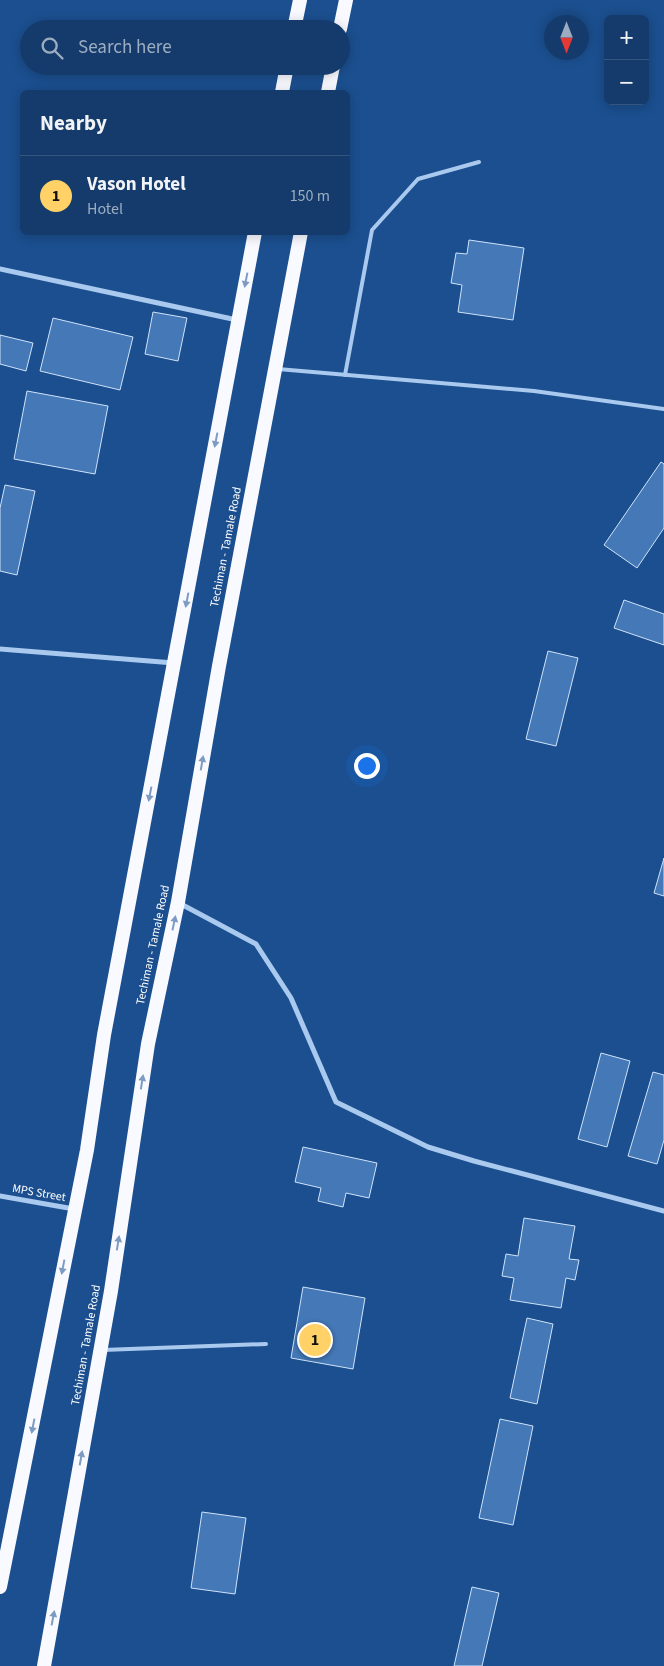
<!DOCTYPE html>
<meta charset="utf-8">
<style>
:root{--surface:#143b6b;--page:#214673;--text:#f1f3f6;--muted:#9dadc1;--line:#33557e;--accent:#ffd166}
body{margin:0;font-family:"Source Sans 3",sans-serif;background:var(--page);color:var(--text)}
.controls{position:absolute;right:15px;top:15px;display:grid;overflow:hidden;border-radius:8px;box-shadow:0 2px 12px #0003}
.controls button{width:45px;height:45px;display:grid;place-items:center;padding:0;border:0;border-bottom:1px solid var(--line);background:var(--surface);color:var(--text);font:25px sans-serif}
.compass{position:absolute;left:544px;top:15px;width:45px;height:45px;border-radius:50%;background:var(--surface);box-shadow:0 2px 12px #0003;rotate:180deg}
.you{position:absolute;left:366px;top:765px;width:18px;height:18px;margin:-12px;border:4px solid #fff;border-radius:50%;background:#1a73e8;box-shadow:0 0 0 8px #1a73e833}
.badge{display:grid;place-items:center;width:32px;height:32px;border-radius:50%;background:var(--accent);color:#111;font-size:16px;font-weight:700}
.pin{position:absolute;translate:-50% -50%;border:2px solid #fff;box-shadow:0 1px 5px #0006}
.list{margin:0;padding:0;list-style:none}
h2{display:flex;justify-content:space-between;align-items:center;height:65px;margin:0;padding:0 20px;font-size:21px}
h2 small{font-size:16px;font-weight:400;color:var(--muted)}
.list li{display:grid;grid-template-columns:32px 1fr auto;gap:15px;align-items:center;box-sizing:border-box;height:80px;padding:0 20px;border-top:1px solid var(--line)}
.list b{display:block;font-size:19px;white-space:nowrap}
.list p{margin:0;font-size:16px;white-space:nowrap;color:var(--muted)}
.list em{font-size:16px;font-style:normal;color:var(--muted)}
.icon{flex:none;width:28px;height:28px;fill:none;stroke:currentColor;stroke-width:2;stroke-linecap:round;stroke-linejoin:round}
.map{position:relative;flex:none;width:664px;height:1666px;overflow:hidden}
.search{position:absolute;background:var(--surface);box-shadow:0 2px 12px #0003;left:20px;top:20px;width:330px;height:55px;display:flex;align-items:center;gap:12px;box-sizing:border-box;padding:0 18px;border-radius:28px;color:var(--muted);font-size:19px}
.panel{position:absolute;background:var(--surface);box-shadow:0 2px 12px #0003;left:20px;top:90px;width:330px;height:145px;border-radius:8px}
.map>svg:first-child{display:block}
.building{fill:#4478b7;stroke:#cfe3fa}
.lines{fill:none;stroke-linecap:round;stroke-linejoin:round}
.service{stroke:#a9c9ee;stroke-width:4}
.minor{stroke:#a9c9ee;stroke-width:5}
.trunk{stroke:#f8faff;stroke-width:14}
.oneway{fill:#7e9cc1}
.labels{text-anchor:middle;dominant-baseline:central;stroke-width:4;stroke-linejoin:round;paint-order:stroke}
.street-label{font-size:12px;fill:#fff;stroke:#1b4f8f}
</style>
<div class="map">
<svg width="664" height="1666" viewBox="0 0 664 1666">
<rect width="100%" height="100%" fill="#1b4f8f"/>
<g class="building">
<polygon points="469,240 524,248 513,320 458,312 462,285 451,283 456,253 467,254"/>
<polygon points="153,312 187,318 178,361 145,354"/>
<polygon points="53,318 133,337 120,390 40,371"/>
<polygon points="0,335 33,343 26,371 0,364"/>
<polygon points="27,391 108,406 95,474 14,459"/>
<polygon points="661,462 664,464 664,528 637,568 604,545"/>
<polygon points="5,485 35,491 17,575 0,571 0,508"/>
<polygon points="624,600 664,614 664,645 614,628"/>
<polygon points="548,651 578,658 556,746 526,739"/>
<polygon points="664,858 664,896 654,893"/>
<polygon points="601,1053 630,1061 607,1147 578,1139"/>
<polygon points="653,1072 664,1075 664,1140 657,1164 628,1156"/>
<polygon points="303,1147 377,1163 369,1198 346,1193 343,1207 318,1201 321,1188 295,1182"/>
<polygon points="524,1218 575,1226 569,1259 579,1260 575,1280 566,1278 561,1308 510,1300 514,1278 502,1276 506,1254 518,1256"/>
<polygon points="303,1287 365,1298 353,1369 291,1358"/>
<polygon points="527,1318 553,1324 537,1404 510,1398"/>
<polygon points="500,1419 533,1426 513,1525 479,1518"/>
<polygon points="202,1512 246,1518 235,1594 191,1588"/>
<polygon points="472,1587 499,1593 482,1666 454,1666"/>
</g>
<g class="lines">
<g class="service">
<polyline points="278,369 534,391 664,409"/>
<polyline points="345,375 372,230 418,179 479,162"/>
<polyline points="103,1350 266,1344"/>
</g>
<g class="minor">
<polyline points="0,269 237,320"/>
<polyline points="0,649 174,663"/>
<polyline points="179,903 256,944 291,998 336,1102 428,1147 474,1161 664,1211"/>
<polyline points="0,1196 74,1209"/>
</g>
<g class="trunk">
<polyline points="294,29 300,0"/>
<polyline points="340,29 346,0"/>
<polyline points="282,92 287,66"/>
<polyline points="328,92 333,66"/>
<polyline points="0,1587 87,1150 104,1035 255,232"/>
<polyline points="44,1666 111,1291 148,1044 178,902 219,666 301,232"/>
</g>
</g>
<defs><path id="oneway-solid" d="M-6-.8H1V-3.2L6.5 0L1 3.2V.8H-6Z" transform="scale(1.25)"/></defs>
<g class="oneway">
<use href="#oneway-solid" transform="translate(246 280) rotate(101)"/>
<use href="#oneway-solid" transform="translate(216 440) rotate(101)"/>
<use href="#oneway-solid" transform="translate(187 600) rotate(101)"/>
<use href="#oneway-solid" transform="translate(202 763) rotate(-80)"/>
<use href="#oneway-solid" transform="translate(150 794) rotate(101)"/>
<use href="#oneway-solid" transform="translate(174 923) rotate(-78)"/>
<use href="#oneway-solid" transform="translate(142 1082) rotate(-81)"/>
<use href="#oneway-solid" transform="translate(118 1243) rotate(-81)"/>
<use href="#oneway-solid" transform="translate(63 1267) rotate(101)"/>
<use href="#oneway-solid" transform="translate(33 1426) rotate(101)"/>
<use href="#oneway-solid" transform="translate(81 1458) rotate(-80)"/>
<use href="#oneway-solid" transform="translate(53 1618) rotate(-79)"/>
</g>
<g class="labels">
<g class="street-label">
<text transform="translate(226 547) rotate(-79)">Techiman - Tamale Road</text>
<text transform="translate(153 945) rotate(-78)">Techiman - Tamale Road</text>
<text transform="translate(39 1193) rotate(10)">MPS Street</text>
<text transform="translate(86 1345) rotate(-80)">Techiman - Tamale Road</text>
</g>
</g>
</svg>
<div class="controls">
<button>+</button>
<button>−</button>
</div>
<svg class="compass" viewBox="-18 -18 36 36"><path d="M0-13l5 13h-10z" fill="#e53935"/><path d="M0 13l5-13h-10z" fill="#9dadc1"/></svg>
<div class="you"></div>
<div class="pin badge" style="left:315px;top:1340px">1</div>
<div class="search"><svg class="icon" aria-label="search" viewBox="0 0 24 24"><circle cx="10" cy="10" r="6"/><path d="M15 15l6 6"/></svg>Search here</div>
<section class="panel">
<h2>Nearby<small></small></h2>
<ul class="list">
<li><span class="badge">1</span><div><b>Vason Hotel</b><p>Hotel</p></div><em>150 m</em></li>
</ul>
</section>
</div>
